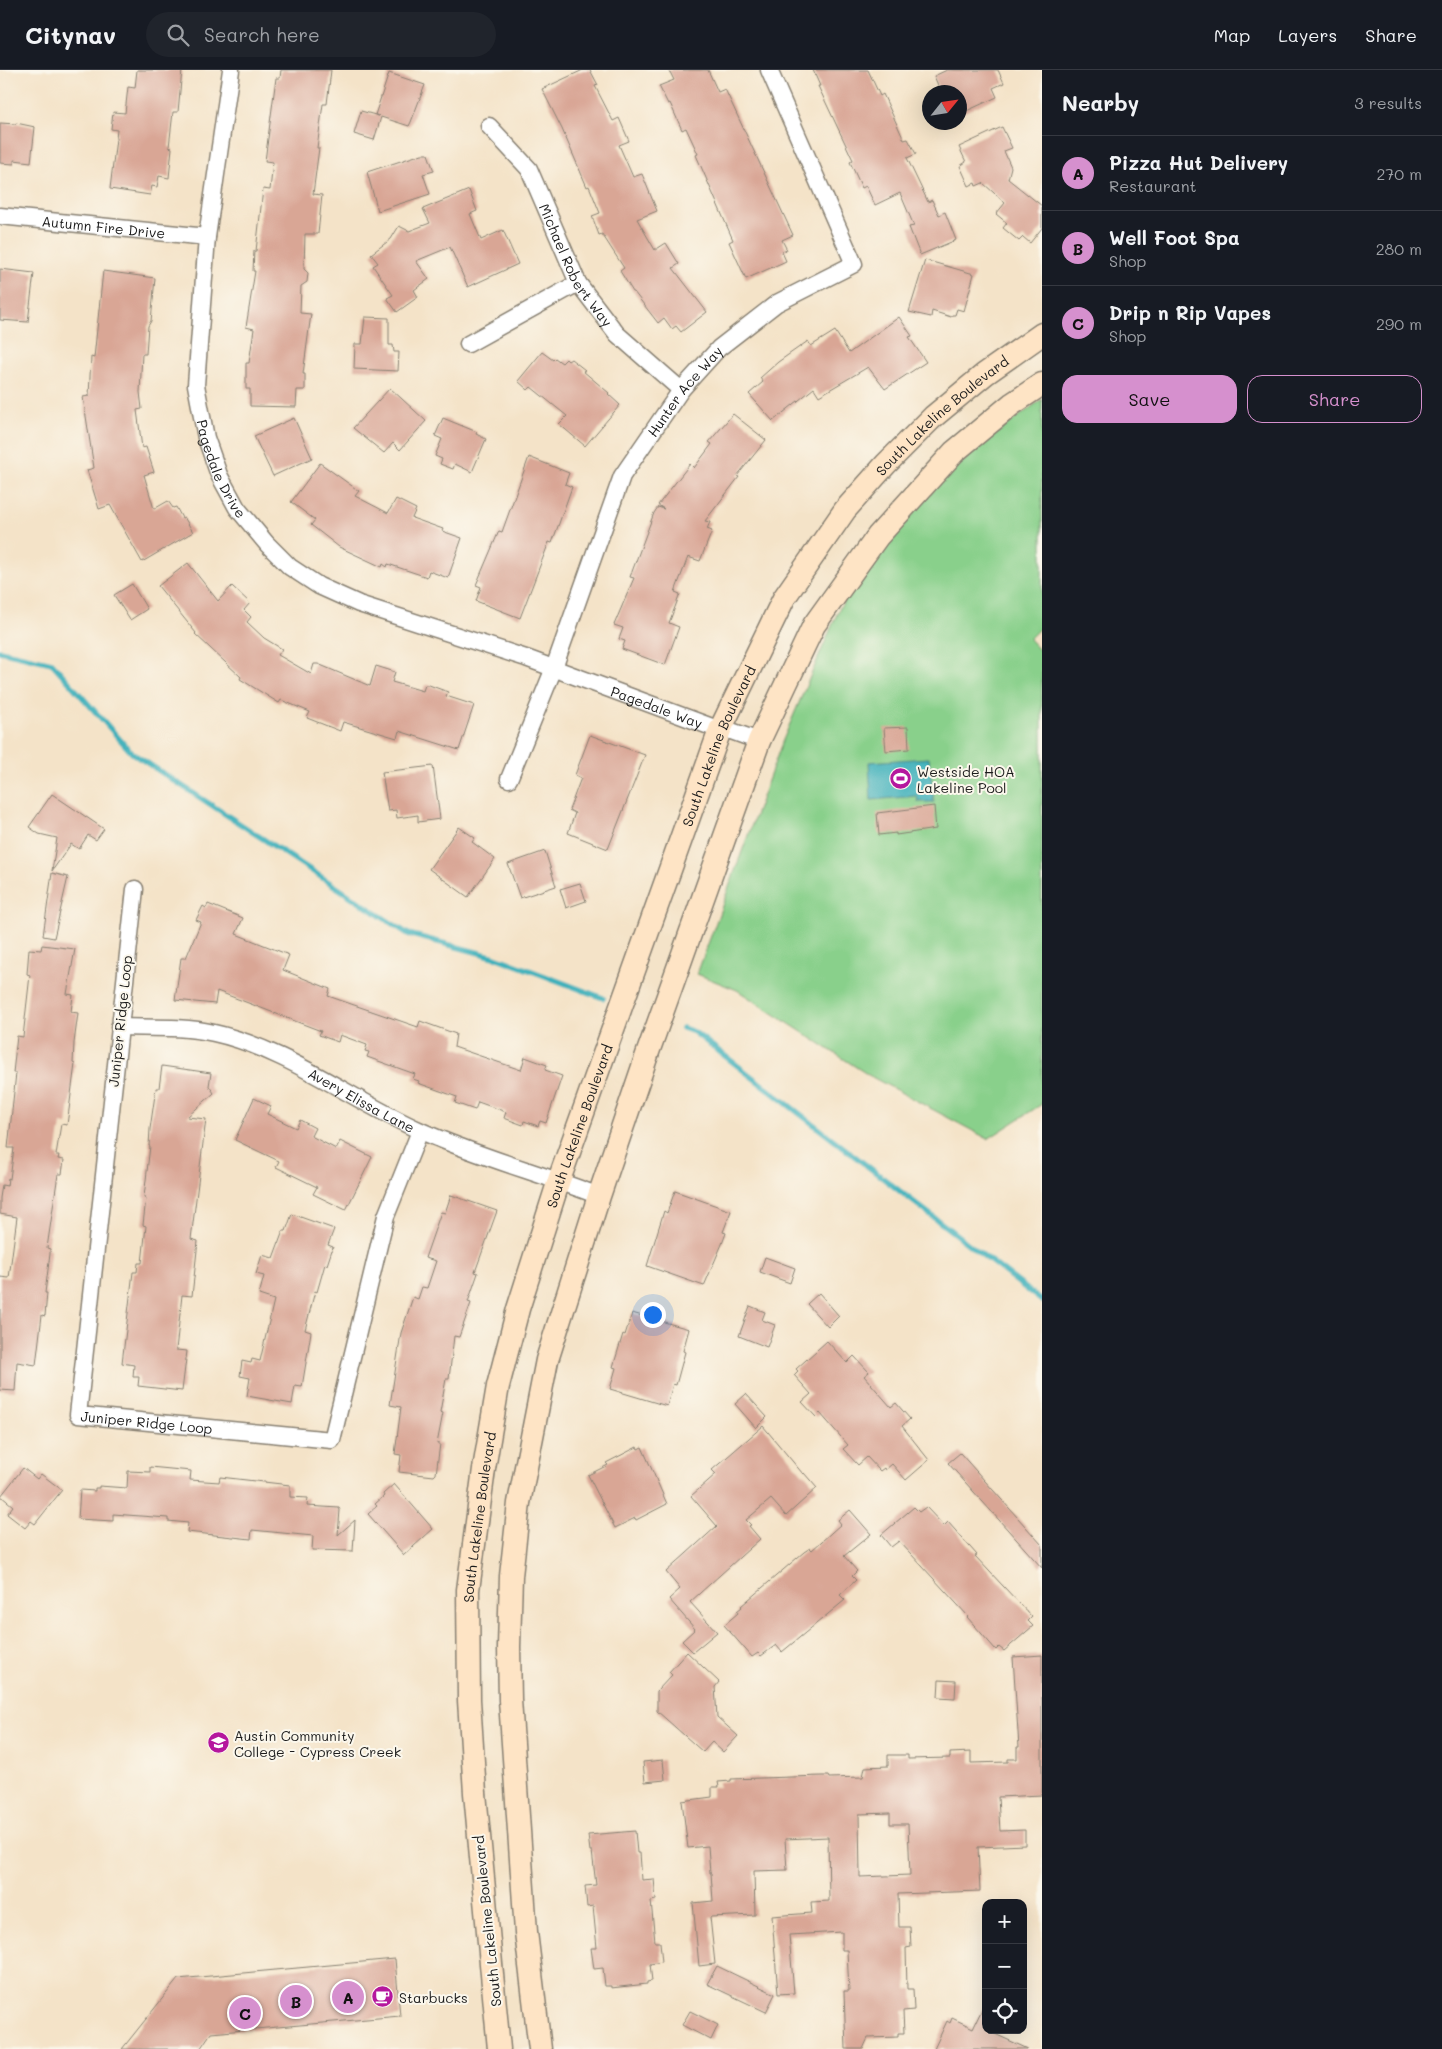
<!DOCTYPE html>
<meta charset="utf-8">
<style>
:root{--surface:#171b24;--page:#20242c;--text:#f1f3f6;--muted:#9ea1a6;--line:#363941;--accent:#d690ce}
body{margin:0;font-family:Mali,sans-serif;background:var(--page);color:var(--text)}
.controls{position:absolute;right:15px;bottom:15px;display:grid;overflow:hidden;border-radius:10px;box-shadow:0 5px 20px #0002}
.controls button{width:45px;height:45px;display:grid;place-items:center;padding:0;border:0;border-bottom:1px solid var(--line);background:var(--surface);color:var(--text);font:25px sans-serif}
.compass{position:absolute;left:922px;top:15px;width:45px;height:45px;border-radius:50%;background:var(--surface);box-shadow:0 5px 20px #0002;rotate:60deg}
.you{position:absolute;left:652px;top:1244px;width:18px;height:18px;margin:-12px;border:4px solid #fff;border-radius:50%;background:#1a73e8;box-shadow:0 0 0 8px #1a73e833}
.badge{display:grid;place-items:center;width:32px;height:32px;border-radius:50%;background:var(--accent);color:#111;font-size:16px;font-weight:700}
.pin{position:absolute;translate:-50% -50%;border:2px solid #fff;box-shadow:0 1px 5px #0006}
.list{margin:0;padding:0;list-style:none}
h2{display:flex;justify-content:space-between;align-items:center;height:65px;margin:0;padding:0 20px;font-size:21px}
h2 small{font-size:16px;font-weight:400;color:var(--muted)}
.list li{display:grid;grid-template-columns:32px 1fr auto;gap:15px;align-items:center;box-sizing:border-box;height:75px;padding:0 20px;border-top:1px solid var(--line)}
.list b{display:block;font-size:19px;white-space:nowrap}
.list p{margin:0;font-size:16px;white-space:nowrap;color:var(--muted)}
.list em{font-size:16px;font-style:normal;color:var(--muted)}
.actions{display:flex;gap:10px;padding:15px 20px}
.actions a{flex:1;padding:11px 0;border:1px solid var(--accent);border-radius:15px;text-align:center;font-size:18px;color:var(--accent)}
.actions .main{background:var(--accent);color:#111}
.icon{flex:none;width:28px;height:28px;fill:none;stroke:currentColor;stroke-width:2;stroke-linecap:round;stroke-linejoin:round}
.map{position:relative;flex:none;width:1042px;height:1979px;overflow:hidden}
header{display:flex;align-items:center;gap:30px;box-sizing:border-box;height:70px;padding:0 25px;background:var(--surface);border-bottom:1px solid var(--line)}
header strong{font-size:24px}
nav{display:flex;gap:28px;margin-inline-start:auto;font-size:18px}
.search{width:350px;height:45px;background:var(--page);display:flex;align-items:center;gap:12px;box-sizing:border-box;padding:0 18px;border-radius:28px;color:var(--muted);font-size:19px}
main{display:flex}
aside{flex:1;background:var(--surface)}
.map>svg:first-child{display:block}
.green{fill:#89d08b;stroke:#527654}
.water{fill:#41b1bb;stroke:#2e666c}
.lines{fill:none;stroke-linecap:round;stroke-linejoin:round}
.stream{stroke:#41b1bb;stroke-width:5.5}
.building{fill:#d9a695;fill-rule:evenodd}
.minor-casing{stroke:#888072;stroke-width:19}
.secondary-casing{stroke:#888072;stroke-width:25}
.minor{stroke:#fff;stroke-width:16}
.secondary{stroke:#fee4c5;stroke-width:22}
.labels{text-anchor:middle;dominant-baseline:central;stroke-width:4;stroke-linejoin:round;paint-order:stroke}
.street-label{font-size:14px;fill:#1c1c1c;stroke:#fbf7ec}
.poi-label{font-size:14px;fill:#1c1c1c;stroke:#fbf7ec;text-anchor:start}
</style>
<header>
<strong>Citynav</strong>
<div class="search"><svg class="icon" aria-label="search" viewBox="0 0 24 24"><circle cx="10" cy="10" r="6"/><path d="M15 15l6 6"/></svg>Search here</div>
<nav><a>Map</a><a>Layers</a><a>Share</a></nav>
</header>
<main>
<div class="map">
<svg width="1042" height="1979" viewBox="0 0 1042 1979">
<rect width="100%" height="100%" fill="#fbf7ec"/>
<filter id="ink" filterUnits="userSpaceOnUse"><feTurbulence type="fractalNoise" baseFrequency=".02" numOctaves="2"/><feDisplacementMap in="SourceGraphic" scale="10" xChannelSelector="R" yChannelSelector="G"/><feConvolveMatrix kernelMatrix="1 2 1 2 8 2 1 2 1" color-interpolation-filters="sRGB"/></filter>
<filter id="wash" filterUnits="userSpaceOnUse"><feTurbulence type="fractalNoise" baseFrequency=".0096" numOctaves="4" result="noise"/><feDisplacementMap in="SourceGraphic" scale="20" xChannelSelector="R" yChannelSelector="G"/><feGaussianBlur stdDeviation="1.12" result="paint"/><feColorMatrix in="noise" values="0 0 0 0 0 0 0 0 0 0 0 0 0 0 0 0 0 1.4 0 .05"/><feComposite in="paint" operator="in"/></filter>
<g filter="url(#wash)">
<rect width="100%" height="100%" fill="#f4e3c8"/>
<polygon class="green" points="1042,329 1042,556 1029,569 1042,583 1042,1034 988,1069 870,1006 737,920 697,904 783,670 840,537 890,468 942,410 985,372"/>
<polygon class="water" points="929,688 934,732 918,732 917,726 871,730 869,692"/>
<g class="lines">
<g class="stream">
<polyline points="0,581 52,593 132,683 408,864 495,887 603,928"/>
<polyline points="683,958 694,962 1042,1231"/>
</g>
</g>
<g id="blocks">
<g class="building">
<polygon points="137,0 182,0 178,42 173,42 169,77 172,78 169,108 159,106 157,117 152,116 150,125 110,119 117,60 111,59 113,42 125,43 128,17 135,18"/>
<polygon points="281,0 331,0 327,34 323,34 317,78 319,78 313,124 322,125 318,164 305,164 304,199 308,203 307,212 301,216 300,243 311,244 303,304 305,304 305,320 297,320 296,337 250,336 250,319 246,319 246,293 249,293 254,259 246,257 255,201 253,201 254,181 256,181 263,119 270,120 273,92 265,91 276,8 280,8"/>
<polygon points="583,0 590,0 598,15 595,16 613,51 619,48 629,71 619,75 633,107 642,104 657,141 637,149 655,180 666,173 679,194 673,198 707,242 681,262 676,256 672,259 664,248 658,253 634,222 633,222 620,201 624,198 602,164 599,165 592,146 600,143 589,116 587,117 562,59 542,19"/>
<polygon points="669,0 708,0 718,22 725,19 793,165 782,170 787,180 782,182 786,191 746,209 729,172 733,170 696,85 698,84 686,58 682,60 670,33 668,34 659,16 674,10"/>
<polygon points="813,0 868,0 880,26 883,24 904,70 908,69 916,84 907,88 928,132 932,130 939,145 945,142 956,170 920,185 909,157 914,156 900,123 875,135 866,116 862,118 850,92 853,90 818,16 820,16"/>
<polygon points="947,0 998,0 1004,13 993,18 997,27 960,44 960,22 941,22 934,6"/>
<polygon points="389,3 425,15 411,52 409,56 381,47 374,70 354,64 361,41 379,46 375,45"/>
<polygon points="0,53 16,54 16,53 35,57 31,92 14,90 14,94 0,93"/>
<polygon points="1002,57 1012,78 1004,81 1011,97 1008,109 1042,136 1042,158 1030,173 1023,167 1019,171 1003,158 1007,153 996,144 1005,133 983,113 976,116 975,113 969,116 960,96 966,92 959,77"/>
<polygon points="422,84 428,84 434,101 423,104 430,124 378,141 367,102"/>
<polygon points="469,120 477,141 470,144 481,170 503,160 518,194 468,217 450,177 416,191 429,209 414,220 418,227 397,242 387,228 393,225 373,196 378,193 371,184 391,169 399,156 409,161 430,153 423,139"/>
<polygon points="925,190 974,204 964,241 957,239 955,245 952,245 951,247 932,241 931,247 909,242"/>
<polygon points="0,199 34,203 28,252 0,250"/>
<polygon points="103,201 155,208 151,251 148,256 146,284 142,284 140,322 142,339 137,340 142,378 146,377 154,402 144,405 154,439 168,431 173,438 176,437 182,448 184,447 193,462 142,492 110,435 99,439 87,400 94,398 83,327 89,326 91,287 94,288"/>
<polygon points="365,247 389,248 389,275 393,275 394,282 399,282 398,301 354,299 355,274 362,274"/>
<polygon points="899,247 912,266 909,267 926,292 885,319 868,297 819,326 814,318 773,351 749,324 763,312 760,308 778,292 808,271 811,276 835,261 849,283"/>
<polygon points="542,282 553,290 555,288 562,293 566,289 568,291 571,289 585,300 583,301 609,323 608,324 620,335 585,376 559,354 567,346 531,317 528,320 518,311"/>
<polygon points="390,318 426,351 400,380 393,373 384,383 353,358"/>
<polygon points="733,344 766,370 737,406 739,407 705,451 710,452 707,459 712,461 700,491 688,487 675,522 680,524 669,553 679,557 665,595 622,579 625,571 619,569 623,558 614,555 634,508 630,507 654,443 658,437 664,439 658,435 690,394 694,398 712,374 709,372"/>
<polygon points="294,348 312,388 273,406 254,366"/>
<polygon points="443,348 477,362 476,364 486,369 472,402 455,394 453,399 440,394 442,389 435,386 442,369 435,366"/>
<polygon points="529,387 569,403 565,414 572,417 552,473 549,472 520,548 476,531 481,517 476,515 499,461 502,462"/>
<polygon points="320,393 359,421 355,426 388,443 396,429 416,439 412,448 443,459 442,461 462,468 448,508 429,501 427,507 388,494 387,497 383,494 382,497 339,477 311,455 315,450 291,432"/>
<polygon points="188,493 218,531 232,516 250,533 244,540 251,547 247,552 264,568 282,579 278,585 311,604 314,594 318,594 370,616 376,596 395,602 392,612 423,621 425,615 429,615 448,622 446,626 474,635 459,680 399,661 397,668 343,652 340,661 307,648 310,642 281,630 279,633 240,609 241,607 195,564 196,563 158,516"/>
<polygon points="132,514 147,539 130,550 114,525"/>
<polygon points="908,657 909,679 886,681 884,658"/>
<polygon points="590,665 645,685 608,779 568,763 575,743 569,740 581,708 575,705"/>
<polygon points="433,696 440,749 418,752 418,745 397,748 396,740 388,741 382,702"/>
<polygon points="52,724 104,759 96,770 88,765 79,779 71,774 52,801 57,768 39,764 29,757"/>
<polygon points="934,736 936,759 896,765 896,763 879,765 877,743"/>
<polygon points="459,757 475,768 472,772 495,789 468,827 429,799"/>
<polygon points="545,781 556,816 520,828 508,794"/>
<polygon points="52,803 68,807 54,868 43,866"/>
<polygon points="580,813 586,831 566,838 560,819"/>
<polygon points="208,834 243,848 236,864 289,885 283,900 330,919 328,926 418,957 420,951 456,964 454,977 521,1000 525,987 547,995 545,1000 562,1006 546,1053 540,1051 538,1056 524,1051 523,1055 504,1048 506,1042 478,1032 475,1040 455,1033 457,1027 418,1013 419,1011 413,1009 415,1004 367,987 369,982 365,981 367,975 340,965 338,972 319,965 321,961 217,921 215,934 175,930 181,888 186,888 201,852 196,850 203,836 206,838"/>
<polygon points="42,875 75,879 67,924 73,925 71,942 78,943 74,973 73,993 75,994 67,1055 61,1054 56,1085 59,1085 58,1089 64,1090 62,1104 58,1104 47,1178 50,1179 50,1184 45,1223 47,1223 45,1246 42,1245 36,1295 17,1292 15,1321 0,1320 0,1207 9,1208 17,1147 0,1144 0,1128 2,1115 7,1116 8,1108 10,1109 14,1078 8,1078 16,1003 13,1003 17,966 23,967 30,905 27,904 29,879 41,880"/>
<polygon points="162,996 211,1003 209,1016 214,1023 187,1047 206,1049 191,1169 198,1171 192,1226 182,1225 176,1280 187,1281 182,1321 138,1316 139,1307 133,1307 134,1295 122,1293 133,1202 137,1202 138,1193 142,1193 146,1156 143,1155 146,1128 144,1127 150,1076 149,1076 150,1059 156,1018 159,1018"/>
<polygon points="254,1028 271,1036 267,1044 296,1058 300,1050 315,1058 311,1066 336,1079 340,1071 372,1087 346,1140 313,1124 317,1117 276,1097 279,1091 235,1070"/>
<polygon points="675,1121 731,1141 723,1162 726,1163 722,1174 704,1216 647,1196 664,1141 667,1143"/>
<polygon points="451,1125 497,1141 475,1202 478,1203 468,1232 471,1233 459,1267 454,1266 449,1309 446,1309 440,1342 443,1343 437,1374 440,1374 436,1404 434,1406 399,1402 401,1385 395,1384 401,1337 390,1335 401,1263 413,1227 418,1229 422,1217 427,1218 436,1191 425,1188 441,1142 445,1143"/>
<polygon points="292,1144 334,1159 328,1175 333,1177 327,1195 325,1194 317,1222 315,1221 305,1260 311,1262 302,1317 295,1316 292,1334 247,1326 250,1308 240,1306 242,1291 251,1293 252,1289 260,1291 274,1230 259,1225 264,1206 256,1204 262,1185 273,1188 283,1161 286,1161"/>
<polygon points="765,1187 795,1198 790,1213 760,1202"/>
<polygon points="819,1223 839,1246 828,1257 807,1234"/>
<polygon points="750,1236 765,1242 762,1250 775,1255 767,1277 739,1266"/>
<polygon points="632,1243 689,1259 683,1281 685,1282 676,1315 673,1314 667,1336 610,1319 616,1298 613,1297 623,1264 625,1265"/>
<polygon points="827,1271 847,1293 854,1286 869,1302 864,1306 891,1337 896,1333 910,1349 902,1356 929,1390 906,1410 892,1394 885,1400 884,1398 880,1401 867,1387 858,1395 843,1379 848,1375 820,1343 816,1347 802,1332 811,1324 794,1305 798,1301 796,1299"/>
<polygon points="746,1324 767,1347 756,1358 735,1334"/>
<polygon points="763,1356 803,1404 804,1403 817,1418 786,1446 771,1429 746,1450 751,1455 749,1456 760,1469 690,1532 717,1562 693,1582 682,1571 695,1559 669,1529 680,1519 666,1502 717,1456 691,1426 716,1404 712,1400"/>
<polygon points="637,1377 638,1379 642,1377 667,1434 636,1450 635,1448 615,1458 588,1405 608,1395 606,1393"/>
<polygon points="960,1383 1042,1475 1042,1498 948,1393"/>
<polygon points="150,1397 191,1401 190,1410 219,1412 220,1407 290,1415 290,1427 308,1428 307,1436 339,1438 340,1440 338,1465 355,1450 353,1481 312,1480 313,1466 252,1460 251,1469 187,1462 188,1453 168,1451 168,1448 113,1444 113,1451 78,1449 80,1420 95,1421 95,1418 99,1418 99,1416 127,1418 128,1401 150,1402"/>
<polygon points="23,1398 37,1409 41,1404 62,1420 35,1454 31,1451 25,1458 7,1444 13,1436 1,1426"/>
<polygon points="394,1414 433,1459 404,1485 368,1444 377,1436 375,1434 384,1426 383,1424"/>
<polygon points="914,1437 919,1442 926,1437 944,1456 948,1452 977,1485 975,1486 1032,1547 1028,1551 1033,1556 1004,1581 999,1577 996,1580 967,1547 968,1546 899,1471 891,1477 881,1465"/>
<polygon points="850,1440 871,1464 844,1486 857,1501 852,1506 856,1510 840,1525 845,1530 782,1582 776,1575 761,1586 758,1583 752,1587 724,1555 738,1543 737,1541 742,1537 741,1536 804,1482 810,1478 812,1480 841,1454 838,1450"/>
<polygon points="687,1582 719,1612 715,1617 717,1647 738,1666 723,1682 712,1672 703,1682 657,1641 657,1621 672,1605 669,1602"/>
<path d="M 1042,1585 L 1042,1725 L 998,1727 L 1000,1761 L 1025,1760 L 1025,1775 L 978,1777 L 980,1821 L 898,1824 L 899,1857 L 910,1857 L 911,1877 L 906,1878 L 907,1919 L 913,1919 L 914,1940 L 903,1941 L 904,1963 L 898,1963 L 898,1967 L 868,1968 L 863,1979 L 846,1979 L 844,1921 L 849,1921 L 847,1880 L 842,1880 L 842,1862 L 789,1865 L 794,1923 L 778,1924 L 772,1846 L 812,1843 L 811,1832 L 829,1831 L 828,1767 L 785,1769 L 787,1800 L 754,1801 L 755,1845 L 710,1847 L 715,1894 L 699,1896 L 693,1833 L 713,1831 L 711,1803 L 710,1803 L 708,1776 L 688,1778 L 682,1731 L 712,1727 L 712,1717 L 719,1717 L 718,1712 L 731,1711 L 731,1709 L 822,1706 L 828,1706 L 829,1708 L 863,1707 L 865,1697 L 888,1696 L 888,1685 L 908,1685 L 908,1689 L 950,1688 L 950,1683 L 971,1682 L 971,1693 L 1008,1692 L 1008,1689 L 1017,1689 L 1017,1677 L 1019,1677 L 1013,1587 ZM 890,1743 L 890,1754 L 908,1754 L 910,1805 L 860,1807 L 859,1744 Z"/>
<polygon points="939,1610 956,1611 955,1628 938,1627"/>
<polygon points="663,1690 665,1710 645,1712 643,1692"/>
<polygon points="635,1761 637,1783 640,1783 642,1810 654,1809 656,1830 651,1831 655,1872 660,1872 662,1892 650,1894 652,1911 647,1912 647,1914 611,1918 611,1916 605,1916 603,1898 594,1899 591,1878 597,1878 593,1836 587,1837 585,1816 596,1815 592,1781 590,1781 588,1765"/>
<polygon points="395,1889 400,1946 211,1963 200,1979 122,1979 178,1909"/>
<polygon points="717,1896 775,1924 766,1942 707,1914"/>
<polygon points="986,1931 986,1960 1028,1979 934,1979 947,1951 950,1953 952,1948 973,1958"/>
<polygon points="690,1941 718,1955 711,1970 682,1955"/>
</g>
</g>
</g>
<g filter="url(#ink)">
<use href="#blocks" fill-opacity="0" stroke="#888072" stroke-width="1"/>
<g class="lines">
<defs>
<g id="minor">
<path id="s1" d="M 231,0 L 207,167 L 196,315 L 206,368 L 219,405 L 237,438 L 267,474 L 290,497 L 319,516 L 359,534 L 526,588 L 720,660 L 723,658 L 759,671"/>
<path id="s2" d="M 489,56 L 529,99 L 578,213 L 617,264 L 681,320"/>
<path id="s3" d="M 0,146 L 207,167"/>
<polyline points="468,274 578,213"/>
<path id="s4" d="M 509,709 L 554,598 L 622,406 L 681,320 L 719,278 L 777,233 L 854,194 L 769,0"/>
<path id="s5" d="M 135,819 L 78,1345 L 332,1370 L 386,1146 L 420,1061"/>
<path id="s6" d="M 119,957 C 150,958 183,956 214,963 C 287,979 353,1031 421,1061 C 479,1087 540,1103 599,1126"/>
</g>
<g id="secondary">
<path id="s7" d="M 499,1979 L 475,1723 L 469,1630 L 468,1520 L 484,1399 L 498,1316 L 518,1239 L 559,1110 L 720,660 L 784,528 L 845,440 L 886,394 L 933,347 L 985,304 L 1042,264"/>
<polyline points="540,1979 526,1862 510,1630 509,1577 511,1506 519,1433 547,1290 599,1126 648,982 759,671 814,555 878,466 954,382 1012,334 1042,314"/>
</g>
</defs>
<use href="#minor" class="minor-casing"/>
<use href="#secondary" class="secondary-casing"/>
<use href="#minor" class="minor"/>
<use href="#secondary" class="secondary"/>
</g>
</g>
<defs>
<symbol id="stadium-disc" viewBox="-11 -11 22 22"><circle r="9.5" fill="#b5179e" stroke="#fbf7ec"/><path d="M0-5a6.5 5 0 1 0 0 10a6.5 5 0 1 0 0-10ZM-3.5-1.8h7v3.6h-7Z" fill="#fff"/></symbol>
<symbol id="university-disc" viewBox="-11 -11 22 22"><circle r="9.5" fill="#b5179e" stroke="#fbf7ec"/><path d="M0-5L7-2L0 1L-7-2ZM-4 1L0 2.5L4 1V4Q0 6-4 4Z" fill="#fff"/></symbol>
<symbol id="cafe-disc" viewBox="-11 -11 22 22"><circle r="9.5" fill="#b5179e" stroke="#fbf7ec"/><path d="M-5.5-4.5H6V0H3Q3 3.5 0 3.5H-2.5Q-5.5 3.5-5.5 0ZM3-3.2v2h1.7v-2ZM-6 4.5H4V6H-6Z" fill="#fff"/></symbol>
</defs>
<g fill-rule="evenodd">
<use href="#stadium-disc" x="888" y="696" width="25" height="25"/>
<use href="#university-disc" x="206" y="1660" width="25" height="25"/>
<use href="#cafe-disc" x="370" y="1914" width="25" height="25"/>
</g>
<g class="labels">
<g class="street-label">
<text stroke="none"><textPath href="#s3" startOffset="104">Autumn Fire Drive</textPath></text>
<text stroke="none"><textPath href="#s2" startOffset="166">Michael Robert Way</textPath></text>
<text stroke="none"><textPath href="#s4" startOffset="429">Hunter Ace Way</textPath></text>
<text stroke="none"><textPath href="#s7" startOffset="1749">South Lakeline Boulevard</textPath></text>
<text stroke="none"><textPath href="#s1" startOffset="405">Pagedale Drive</textPath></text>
<text stroke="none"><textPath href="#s1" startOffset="921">Pagedale Way</textPath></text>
<text stroke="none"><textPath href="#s7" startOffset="1344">South Lakeline Boulevard</textPath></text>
<text transform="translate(120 951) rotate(-84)">Juniper Ridge Loop</text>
<text stroke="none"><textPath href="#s6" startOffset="258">Avery Elissa Lane</textPath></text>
<text stroke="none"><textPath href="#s7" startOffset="939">South Lakeline Boulevard</textPath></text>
<text stroke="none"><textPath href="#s5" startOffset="598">Juniper Ridge Loop</textPath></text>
<text stroke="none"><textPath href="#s7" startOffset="534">South Lakeline Boulevard</textPath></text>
<text transform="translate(487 1851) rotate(-96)">South Lakeline Boulevard</text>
</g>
<g class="poi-label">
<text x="917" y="701">Westside HOA<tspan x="917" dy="16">Lakeline Pool</tspan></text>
<text x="234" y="1665">Austin Community<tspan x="234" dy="16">College - Cypress Creek</tspan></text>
<text x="399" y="1927">Starbucks</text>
</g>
</g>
</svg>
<div class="controls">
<button>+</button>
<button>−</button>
<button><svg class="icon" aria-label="locate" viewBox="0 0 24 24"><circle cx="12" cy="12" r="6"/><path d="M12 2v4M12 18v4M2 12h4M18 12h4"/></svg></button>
</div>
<svg class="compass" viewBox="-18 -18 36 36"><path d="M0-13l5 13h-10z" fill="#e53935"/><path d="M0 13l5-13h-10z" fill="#9ea1a6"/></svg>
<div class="you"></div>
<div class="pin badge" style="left:348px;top:1927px">A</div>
<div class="pin badge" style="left:296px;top:1931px">B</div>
<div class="pin badge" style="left:245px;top:1943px">C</div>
</div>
<aside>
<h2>Nearby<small>3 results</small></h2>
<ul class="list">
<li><span class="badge">A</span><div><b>Pizza Hut Delivery</b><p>Restaurant</p></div><em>270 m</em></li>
<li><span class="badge">B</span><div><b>Well Foot Spa</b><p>Shop</p></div><em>280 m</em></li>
<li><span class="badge">C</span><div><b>Drip n Rip Vapes</b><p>Shop</p></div><em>290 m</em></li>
</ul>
<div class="actions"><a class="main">Save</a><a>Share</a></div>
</aside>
</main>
